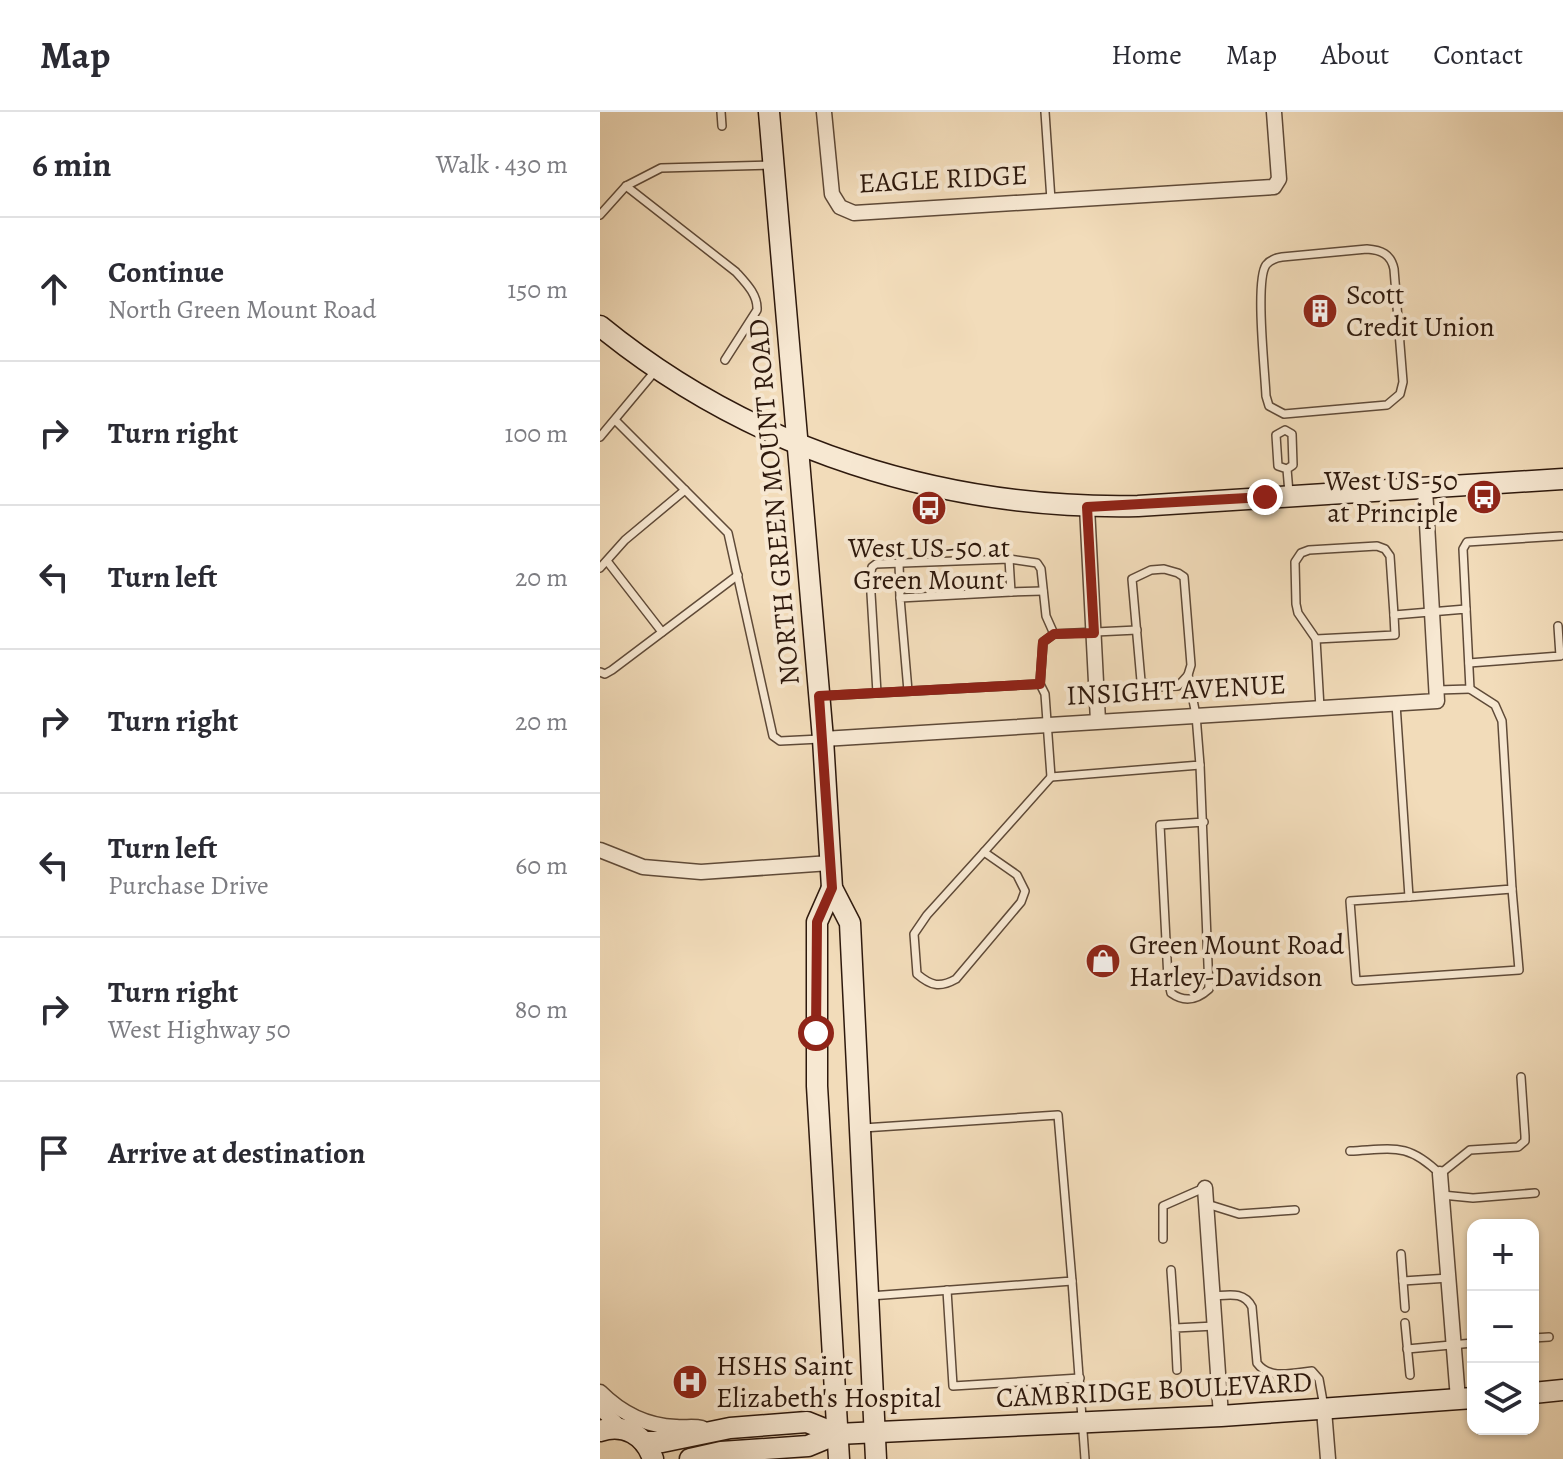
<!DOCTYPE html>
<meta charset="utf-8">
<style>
:root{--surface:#fff;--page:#f7f7f7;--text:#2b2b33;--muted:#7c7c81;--line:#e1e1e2}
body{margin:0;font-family:Alegreya,serif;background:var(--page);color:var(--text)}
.controls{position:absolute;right:24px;bottom:24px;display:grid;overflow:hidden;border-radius:16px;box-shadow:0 2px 6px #0004}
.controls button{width:72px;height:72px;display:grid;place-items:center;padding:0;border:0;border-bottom:2px solid var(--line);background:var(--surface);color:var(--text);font:40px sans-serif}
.stop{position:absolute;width:24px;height:24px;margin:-18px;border:6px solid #8f2418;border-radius:50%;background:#fff}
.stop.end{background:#8f2418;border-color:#fff;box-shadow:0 2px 8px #0008}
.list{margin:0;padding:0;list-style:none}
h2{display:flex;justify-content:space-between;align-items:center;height:104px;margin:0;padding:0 32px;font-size:34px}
h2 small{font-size:26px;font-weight:400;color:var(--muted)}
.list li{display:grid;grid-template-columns:52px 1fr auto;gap:24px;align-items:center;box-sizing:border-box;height:144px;padding:0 32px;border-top:2px solid var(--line)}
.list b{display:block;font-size:30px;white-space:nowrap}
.list p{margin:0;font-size:26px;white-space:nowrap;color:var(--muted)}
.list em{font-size:26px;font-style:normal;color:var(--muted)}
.icon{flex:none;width:44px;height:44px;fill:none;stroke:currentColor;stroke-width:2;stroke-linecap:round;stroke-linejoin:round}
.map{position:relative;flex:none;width:963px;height:1347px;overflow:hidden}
header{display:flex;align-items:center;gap:48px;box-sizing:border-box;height:112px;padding:0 40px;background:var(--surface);border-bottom:2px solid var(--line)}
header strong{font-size:38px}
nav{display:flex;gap:44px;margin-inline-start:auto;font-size:28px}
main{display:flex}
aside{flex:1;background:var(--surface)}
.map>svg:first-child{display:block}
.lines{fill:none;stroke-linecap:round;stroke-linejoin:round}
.lane-casing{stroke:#5f4a38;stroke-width:10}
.street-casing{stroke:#5f4a38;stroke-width:17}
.secondary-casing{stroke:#2e190d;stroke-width:23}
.lane{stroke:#f7e8d2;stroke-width:7}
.street{stroke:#f7e8d2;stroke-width:14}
.secondary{stroke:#f7e8d2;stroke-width:20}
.route{stroke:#8f2418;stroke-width:10}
.labels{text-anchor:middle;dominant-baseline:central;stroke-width:8;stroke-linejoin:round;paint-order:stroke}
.street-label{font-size:28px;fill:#2e190d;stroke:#f7e8d2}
.poi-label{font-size:28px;fill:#2e190d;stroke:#f7e8d2;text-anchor:start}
</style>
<header>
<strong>Map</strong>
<nav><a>Home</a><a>Map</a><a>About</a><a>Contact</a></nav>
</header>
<main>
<aside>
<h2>6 min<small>Walk · 430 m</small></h2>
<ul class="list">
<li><svg class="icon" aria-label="ahead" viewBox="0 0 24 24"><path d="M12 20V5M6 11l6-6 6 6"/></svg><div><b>Continue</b><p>North Green Mount Road</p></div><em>150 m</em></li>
<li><svg class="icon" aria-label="right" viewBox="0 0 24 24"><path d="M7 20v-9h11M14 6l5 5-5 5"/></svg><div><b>Turn right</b></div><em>100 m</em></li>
<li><svg class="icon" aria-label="left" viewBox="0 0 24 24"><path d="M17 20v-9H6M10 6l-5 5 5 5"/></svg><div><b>Turn left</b></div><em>20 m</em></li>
<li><svg class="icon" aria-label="right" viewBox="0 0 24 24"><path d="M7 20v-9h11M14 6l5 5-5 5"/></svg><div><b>Turn right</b></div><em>20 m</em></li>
<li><svg class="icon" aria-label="left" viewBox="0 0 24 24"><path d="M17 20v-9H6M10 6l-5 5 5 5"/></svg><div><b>Turn left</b><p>Purchase Drive</p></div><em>60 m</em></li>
<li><svg class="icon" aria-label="right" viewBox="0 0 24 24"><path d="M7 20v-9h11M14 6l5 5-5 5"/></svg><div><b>Turn right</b><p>West Highway 50</p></div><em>80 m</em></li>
<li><svg class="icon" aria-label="arrive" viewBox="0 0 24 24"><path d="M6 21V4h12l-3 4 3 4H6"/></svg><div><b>Arrive at destination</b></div></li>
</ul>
</aside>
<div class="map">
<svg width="963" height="1347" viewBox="0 0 963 1347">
<rect width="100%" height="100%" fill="#f2dcba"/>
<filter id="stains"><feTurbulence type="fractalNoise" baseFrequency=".0025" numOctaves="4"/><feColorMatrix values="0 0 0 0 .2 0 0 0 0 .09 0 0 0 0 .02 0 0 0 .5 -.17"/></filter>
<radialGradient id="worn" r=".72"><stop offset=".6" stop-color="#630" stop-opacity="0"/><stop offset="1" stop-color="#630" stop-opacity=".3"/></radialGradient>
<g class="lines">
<defs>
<g id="lane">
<polyline points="121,0 122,14"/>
<polyline points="445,0 451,88"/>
<path d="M 26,74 L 136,160 C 146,171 158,183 157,198 L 125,248"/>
<polyline points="0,103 26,74 61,56 172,53"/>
<path d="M 767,137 C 781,138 791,142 794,157 L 803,270 L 800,282 L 787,293 L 684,302 L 669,294 L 666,284 C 665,260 655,169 666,153 C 670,148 675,146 682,145 Z"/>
<polyline points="15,308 128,421 173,624 180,629 220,627"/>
<polyline points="0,325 56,258"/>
<polyline points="687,357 678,354 676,323 685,318 692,322 693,353 687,357 689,381"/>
<polyline points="7,449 62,520"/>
<polyline points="299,450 300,486"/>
<polyline points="0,456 25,428 85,378"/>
<polygon points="564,457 578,461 584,465 591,553 588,563 578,574 553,575 541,569 532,467 551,458"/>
<polyline points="411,480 443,479"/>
<polyline points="866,497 863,437 867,430 961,424"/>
<polyline points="716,527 795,523 794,503 866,497 870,577 837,578"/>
<polyline points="869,551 960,544 958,514"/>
<polyline points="0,560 5,562 12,558 138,463"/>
<polyline points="440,572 445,582 451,665 600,653 596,603 588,563"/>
<polyline points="308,579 300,486 411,480 409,447"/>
<polyline points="277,581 270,465 272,455 276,452 409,447 437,451 441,457 446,504 454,522"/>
<polyline points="221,584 440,572 443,530 454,522 537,518"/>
<polyline points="796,592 809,785 912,777 902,609 895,593 870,577"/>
<polyline points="720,596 716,527 698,501 696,492 695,450 701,441 709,438 777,434 785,437 790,444 794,503"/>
<path d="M 600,653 L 609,877 C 597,888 585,891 571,881 L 568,867 L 560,713 L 604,710"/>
<path d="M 384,740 L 417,763 L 425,779 L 421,790 L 356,867 C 340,876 331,874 317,862 L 314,822 L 327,803 Z"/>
<polyline points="384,740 451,665"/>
<polyline points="809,785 750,789 756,869 919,858 912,777"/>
<polyline points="263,1016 458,1003 472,1169 270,1184"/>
<path d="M 750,1039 C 793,1037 807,1030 840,1062 L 870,1038 L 918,1035 L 925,1029 L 925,1024 L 921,965"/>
<polyline points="842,1083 873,1086 935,1081"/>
<polyline points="607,1092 639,1102 695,1098"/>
<polyline points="563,1127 563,1094 604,1076"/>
<polyline points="801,1142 805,1196"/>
<polyline points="571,1158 575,1216"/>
<polyline points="472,1169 485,1347"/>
<polyline points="803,1169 849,1166"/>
<polyline points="347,1178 353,1274 480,1266"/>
<path d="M 613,1184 C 629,1183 644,1179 652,1195 L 657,1251 C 669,1268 693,1261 712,1259 L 719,1267 L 724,1295"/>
<polyline points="805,1211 810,1263"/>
<polyline points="933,1226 949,1225"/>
<polyline points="807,1237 873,1231"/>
<polyline points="577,1258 575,1216 615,1214"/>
</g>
<g id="street">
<polyline points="224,0 232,82 240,95 254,101 674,75 679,67 674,0"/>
<polyline points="487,395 498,609"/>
<polyline points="223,627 837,589 825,376"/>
<polyline points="0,738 43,755 101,760 230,751"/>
<polyline points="840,1062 858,1287"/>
<polyline points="605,1076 621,1304"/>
<path d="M 0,1280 C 21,1301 46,1314 76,1315 C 85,1316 93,1314 102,1316"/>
<polyline points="0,1296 22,1317"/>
<polyline points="724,1298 728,1347"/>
</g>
<g id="secondary">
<polyline points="169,0 223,627 232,776 250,811 276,1347"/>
<path d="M 0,214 C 152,338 343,398 538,394 L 963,367"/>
<polyline points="232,776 217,810 217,974 239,1347"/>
<polyline points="933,1281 963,1278"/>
<path d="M 0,1319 C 24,1311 45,1323 53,1347"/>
<polyline points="44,1330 62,1330 130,1316 207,1310 237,1322"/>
<polyline points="90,1347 121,1340 208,1334 237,1322 621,1304 873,1286"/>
</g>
</defs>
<use href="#lane" class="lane-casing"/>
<use href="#street" class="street-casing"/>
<use href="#secondary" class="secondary-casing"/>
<use href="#lane" class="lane"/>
<use href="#street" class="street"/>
<use href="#secondary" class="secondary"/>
</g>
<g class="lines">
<polyline class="route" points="216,921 217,810 232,776 219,584 440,572 443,530 454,522 494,521 487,395 665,385"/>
</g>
<defs>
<symbol id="building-disc" viewBox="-11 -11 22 22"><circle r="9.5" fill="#8f2418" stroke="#f7e8d2"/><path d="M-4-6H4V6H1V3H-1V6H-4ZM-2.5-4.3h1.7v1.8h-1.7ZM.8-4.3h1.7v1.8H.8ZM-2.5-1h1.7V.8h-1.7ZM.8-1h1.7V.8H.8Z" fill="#fff"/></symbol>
<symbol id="bus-disc" viewBox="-11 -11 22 22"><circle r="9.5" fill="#8f2418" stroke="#f7e8d2"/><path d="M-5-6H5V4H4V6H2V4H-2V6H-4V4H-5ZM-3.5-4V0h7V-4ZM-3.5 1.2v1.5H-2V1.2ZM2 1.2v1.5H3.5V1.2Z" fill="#fff"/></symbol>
<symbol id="shop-disc" viewBox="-11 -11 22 22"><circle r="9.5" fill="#8f2418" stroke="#f7e8d2"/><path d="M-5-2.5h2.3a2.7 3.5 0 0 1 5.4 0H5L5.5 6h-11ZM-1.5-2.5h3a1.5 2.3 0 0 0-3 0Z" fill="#fff"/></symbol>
<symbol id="hospital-disc" viewBox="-11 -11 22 22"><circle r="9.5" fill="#8f2418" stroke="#f7e8d2"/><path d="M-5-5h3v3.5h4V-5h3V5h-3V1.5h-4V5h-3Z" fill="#fff"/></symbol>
</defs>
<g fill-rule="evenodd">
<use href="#building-disc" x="700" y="179" width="40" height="40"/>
<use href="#bus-disc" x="864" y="365" width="40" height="40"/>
<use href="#bus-disc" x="309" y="376" width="40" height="40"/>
<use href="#shop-disc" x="483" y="829" width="40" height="40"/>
<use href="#hospital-disc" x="70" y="1250" width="40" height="40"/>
</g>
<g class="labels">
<g class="street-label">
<text transform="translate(343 67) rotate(-3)">EAGLE RIDGE</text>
<text transform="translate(174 390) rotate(-95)">NORTH GREEN MOUNT ROAD</text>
<text transform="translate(576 578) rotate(-3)">INSIGHT AVENUE</text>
<text transform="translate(554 1278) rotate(-3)">CAMBRIDGE BOULEVARD</text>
</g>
<g class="poi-label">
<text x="746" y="183">Scott<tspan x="746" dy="32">Credit Union</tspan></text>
<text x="858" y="369" text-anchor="end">West US-50<tspan x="858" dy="32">at Principle</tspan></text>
<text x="329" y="436" text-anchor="middle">West US-50 at<tspan x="329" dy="32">Green Mount</tspan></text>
<text x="529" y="833">Green Mount Road<tspan x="529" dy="32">Harley-Davidson</tspan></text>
<text x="116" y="1254">HSHS Saint<tspan x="116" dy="32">Elizabeth's Hospital</tspan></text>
</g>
</g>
<rect width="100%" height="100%" filter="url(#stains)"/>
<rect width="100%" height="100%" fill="url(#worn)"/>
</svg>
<div class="controls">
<button>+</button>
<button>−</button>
<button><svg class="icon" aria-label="layers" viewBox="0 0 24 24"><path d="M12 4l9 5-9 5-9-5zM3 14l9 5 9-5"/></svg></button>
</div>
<div class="stop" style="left:216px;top:921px"></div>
<div class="stop end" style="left:665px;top:385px"></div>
</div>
</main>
